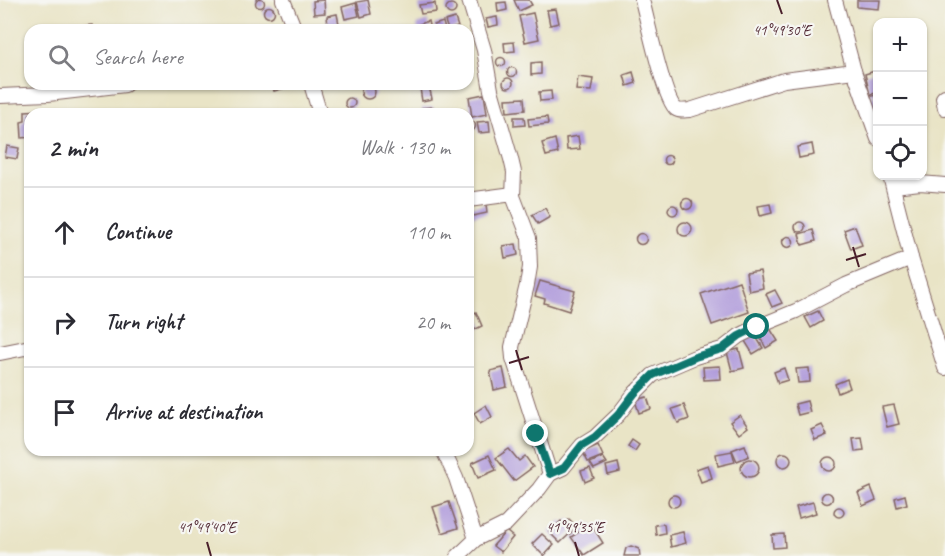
<!DOCTYPE html>
<meta charset="utf-8">
<style>
:root{--surface:#fff;--page:#f2f2f3;--text:#2b2b33;--muted:#7c7c81;--line:#e1e1e2}
body{margin:0;font-family:Caveat,sans-serif;background:var(--page);color:var(--text)}
.controls{position:absolute;right:18px;top:18px;display:grid;overflow:hidden;border-radius:12px;box-shadow:0 2px 4px #0004}
.controls button{width:54px;height:54px;display:grid;place-items:center;padding:0;border:0;border-bottom:2px solid var(--line);background:var(--surface);color:var(--text);font:30px sans-serif}
.stop{position:absolute;width:18px;height:18px;margin:-14px;border:4px solid #0f766e;border-radius:50%;background:#fff}
.stop.end{background:#0f766e;border-color:#fff;box-shadow:0 2px 6px #0008}
.list{margin:0;padding:0;list-style:none}
h2{display:flex;justify-content:space-between;align-items:center;height:78px;margin:0;padding:0 24px;font-size:26px}
h2 small{font-size:20px;font-weight:400;color:var(--muted)}
.list li{display:grid;grid-template-columns:39px 1fr auto;gap:18px;align-items:center;box-sizing:border-box;height:90px;padding:0 24px;border-top:2px solid var(--line)}
.list b{display:block;font-size:22px;white-space:nowrap}
.list em{font-size:20px;font-style:normal;color:var(--muted)}
.icon{flex:none;width:33px;height:33px;fill:none;stroke:currentColor;stroke-width:2;stroke-linecap:round;stroke-linejoin:round}
.map{position:relative;flex:none;width:945px;height:556px;overflow:hidden}
.search{position:absolute;background:var(--surface);box-shadow:0 2px 4px #0004;left:24px;top:24px;width:450px;height:66px;display:flex;align-items:center;gap:15px;box-sizing:border-box;padding:0 21px;border-radius:18px;color:var(--muted);font-size:22px}
.panel{position:absolute;background:var(--surface);box-shadow:0 2px 4px #0004;left:24px;top:108px;width:450px;height:348px;border-radius:18px}
.map>svg:first-child{display:block}
.building{fill:#ae99da}
.lines{fill:none;stroke-linecap:round;stroke-linejoin:round}
.street-casing{stroke:#826461;stroke-width:16}
.street{stroke:#fff;stroke-width:14}
.route{stroke:#0f766e;stroke-width:8}
.ticks{fill:none;stroke:#4a1f2b;stroke-width:2}
.ticks-label{font-size:15px;text-anchor:middle;fill:#4a1f2b;stroke:#f6f6f2;stroke-width:4.5;stroke-linejoin:round;paint-order:stroke}
</style>
<div class="map">
<svg width="945" height="556" viewBox="0 0 945 556">
<rect width="100%" height="100%" fill="#f6f6f2"/>
<filter id="ink" filterUnits="userSpaceOnUse"><feTurbulence type="fractalNoise" baseFrequency=".0167" numOctaves="2"/><feDisplacementMap in="SourceGraphic" scale="12" xChannelSelector="R" yChannelSelector="G"/><feConvolveMatrix kernelMatrix="1 2 1 2 8 2 1 2 1" color-interpolation-filters="sRGB"/></filter>
<filter id="wash" filterUnits="userSpaceOnUse"><feTurbulence type="fractalNoise" baseFrequency=".008" numOctaves="4" result="noise"/><feDisplacementMap in="SourceGraphic" scale="24" xChannelSelector="R" yChannelSelector="G"/><feGaussianBlur stdDeviation="1.35" result="paint"/><feColorMatrix in="noise" values="0 0 0 0 0 0 0 0 0 0 0 0 0 0 0 0 0 1.4 0 .05"/><feComposite in="paint" operator="in"/></filter>
<g filter="url(#wash)">
<rect width="100%" height="100%" fill="#e9e4c6"/>
<g id="blocks">
<g class="building">
<circle cx="260" cy="3" r="4.5"/>
<polygon points="324,0 325,13 314,14 313,1"/>
<polygon points="368,0 371,14 361,17 357,2"/>
<polygon points="514,0 529,0 532,5 519,11"/>
<polygon points="857,0 880,0 879,9 857,7"/>
<polygon points="506,2 507,10 498,12 497,3"/>
<polygon points="356,3 359,16 345,19 342,7"/>
<polygon points="435,3 436,12 421,14 419,5"/>
<circle cx="451" cy="9" r="5"/>
<circle cx="269" cy="12" r="5.5"/>
<polygon points="556,9 559,23 550,25 547,10"/>
<polygon points="533,13 539,39 525,42 519,16"/>
<polygon points="337,14 339,24 328,26 327,16"/>
<polygon points="497,17 498,25 488,27 486,19"/>
<polygon points="455,18 458,27 448,30 445,21"/>
<polygon points="428,21 430,30 418,30 417,25"/>
<polygon points="443,22 445,30 436,30 434,25"/>
<polygon points="92,25 92,30 70,30 70,27"/>
<polygon points="514,42 515,51 505,52 504,43"/>
<circle cx="501" cy="62" r="4.5"/>
<polygon points="541,62 541,74 531,75 531,63"/>
<circle cx="512" cy="72" r="4.5"/>
<polygon points="875,71 878,79 878,92 870,95 865,74"/>
<polygon points="633,72 636,83 627,86 624,75"/>
<polygon points="578,77 593,79 591,91 576,90"/>
<circle cx="508" cy="83" r="5"/>
<polygon points="272,84 284,84 285,88 274,91"/>
<circle cx="368" cy="92" r="7"/>
<polygon points="429,86 432,99 422,101 420,88"/>
<polygon points="551,91 552,100 540,101 539,92"/>
<polygon points="484,94 487,114 472,117 469,97"/>
<polygon points="878,95 878,108 870,110 867,97"/>
<circle cx="350" cy="103" r="5"/>
<polygon points="524,98 525,110 507,112 506,99"/>
<polygon points="433,107 434,114 423,114 422,108"/>
<polygon points="43,110 43,114 30,114 30,137 22,138 21,122 25,121 25,111"/>
<polygon points="514,117 524,117 525,125 514,126"/>
<polygon points="547,117 548,124 529,126 528,119"/>
<polygon points="489,121 490,132 479,133 477,122"/>
<circle cx="471" cy="126" r="4.5"/>
<polygon points="578,136 580,149 567,150 566,138"/>
<polygon points="555,139 558,153 546,156 542,143"/>
<polygon points="812,144 814,155 799,158 797,147"/>
<polygon points="7,146 19,148 17,159 5,157"/>
<circle cx="668" cy="160" r="4.5"/>
<circle cx="687" cy="204" r="5.5"/>
<polygon points="486,204 487,213 468,217 468,207"/>
<polygon points="770,204 772,213 760,216 758,206"/>
<circle cx="673" cy="210" r="5"/>
<polygon points="545,208 550,217 538,224 532,215"/>
<circle cx="800" cy="227" r="5"/>
<circle cx="685" cy="229" r="7"/>
<polygon points="855,226 862,245 851,249 844,230"/>
<polygon points="813,230 816,241 802,245 799,234"/>
<circle cx="641" cy="239" r="5.5"/>
<circle cx="788" cy="242" r="5.5"/>
<polygon points="516,244 518,255 505,258 503,246"/>
<polygon points="760,271 763,288 749,291 746,273"/>
<polygon points="540,281 575,291 569,311 544,303 545,299 535,296"/>
<polygon points="739,281 749,312 712,325 701,294"/>
<polygon points="775,290 782,303 772,307 766,294"/>
<polygon points="818,311 823,321 811,328 805,317"/>
<polygon points="476,312 482,326 468,333 468,316"/>
<polygon points="769,327 778,341 766,348 758,334"/>
<polygon points="755,335 763,348 753,354 745,341"/>
<polygon points="739,349 744,368 732,371 727,352"/>
<polygon points="720,366 721,379 704,380 703,367"/>
<polygon points="503,368 507,387 494,390 490,371"/>
<polygon points="784,368 788,380 778,383 774,372"/>
<polygon points="809,368 810,382 798,383 796,369"/>
<polygon points="847,379 850,388 838,393 835,384"/>
<polygon points="647,397 651,409 639,413 635,400"/>
<polygon points="807,401 810,412 798,415 795,404"/>
<polygon points="486,405 492,417 480,424 474,413"/>
<polygon points="684,405 689,419 678,423 672,409"/>
<polygon points="894,405 899,424 887,427 882,407"/>
<polygon points="740,415 748,427 739,434 730,422"/>
<polygon points="822,425 827,435 815,440 811,430"/>
<polygon points="862,438 864,450 855,451 853,439"/>
<polygon points="632,440 639,445 635,451 628,446"/>
<polygon points="598,445 603,456 588,462 583,452"/>
<polygon points="745,445 749,456 737,461 732,450"/>
<polygon points="509,449 519,461 525,456 533,467 514,481 496,458"/>
<polygon points="732,451 735,462 718,466 716,454"/>
<circle cx="784" cy="460" r="7"/>
<polygon points="489,455 496,470 478,478 472,463"/>
<polygon points="603,457 607,463 594,469 590,463"/>
<circle cx="829" cy="464" r="7"/>
<circle cx="750" cy="468" r="9"/>
<polygon points="618,463 620,472 608,475 606,466"/>
<polygon points="708,465 712,478 701,482 696,469"/>
<polygon points="590,468 594,478 585,482 581,471"/>
<polygon points="871,487 876,500 863,506 858,493"/>
<circle cx="827" cy="498" r="5.5"/>
<circle cx="674" cy="501" r="6"/>
<polygon points="905,495 907,504 897,507 895,498"/>
<polygon points="449,502 458,528 442,533 433,507"/>
<polygon points="813,502 816,513 799,518 796,507"/>
<circle cx="839" cy="512" r="5"/>
<polygon points="569,519 577,527 560,543 549,532 561,521 564,524"/>
<polygon points="591,524 603,543 584,555 571,537"/>
<polygon points="664,524 665,533 656,535 655,525"/>
<polygon points="506,531 513,537 501,552 493,546"/>
<polygon points="683,532 686,543 671,547 669,535"/>
<polygon points="542,534 554,545 544,556 532,544"/>
<polygon points="784,534 785,547 773,548 772,535"/>
<polygon points="631,546 639,549 640,556 624,556 626,548"/>
</g>
</g>
</g>
<g filter="url(#ink)">
<use href="#blocks" fill-opacity="0" stroke="#826461" stroke-width="1.5"/>
<g class="lines">
<defs>
<g id="street">
<polyline points="283,0 295,30"/>
<polyline points="469,0 484,50 491,90 511,159 514,172 513,196 529,238 530,267 527,285 512,347 513,358 550,474"/>
<path d="M 642,0 C 647,18 664,100 676,109 C 680,112 685,110 690,110 L 784,80 L 854,71"/>
<polyline points="835,0 854,71 878,139"/>
<polyline points="311,84 320,114"/>
<polyline points="0,96 48,94 125,85"/>
<polyline points="945,96 943,98 945,108"/>
<polyline points="890,176 911,258 945,368"/>
<polyline points="894,186 920,183 945,185"/>
<polyline points="468,200 513,194"/>
<polyline points="0,353 30,347"/>
<polyline points="443,450 456,478 476,539"/>
<polyline points="458,556 476,539 506,524 539,489 550,474 563,468 582,445 595,437 618,415 634,394 653,375 695,357 722,349 739,336 757,327 796,311 846,285 911,258"/>
</g>
</defs>
<use href="#street" class="street-casing"/>
<use href="#street" class="street"/>
</g>
</g>
<g class="lines" filter="url(#ink)">
<polyline class="route" points="536,434 550,474 564,468 582,445 595,437 618,415 634,394 653,375 695,357 722,349 739,336 757,327"/>
</g>
<path class="ticks" d="M 777,0 L 782,14M 853,247 L 859,267M 846,260 L 866,254M 516,350 L 522,370M 509,363 L 529,357M 207,542 L 211,556M 575,542 L 579,556"/>
<g class="ticks-label">
<text x="782" y="35">41°49'30"E</text>
<text x="207" y="532">41°49'40"E</text>
<text x="575" y="532">41°49'35"E</text>
</g>
</svg>
<div class="controls">
<button>+</button>
<button>−</button>
<button><svg class="icon" aria-label="locate" viewBox="0 0 24 24"><circle cx="12" cy="12" r="6"/><path d="M12 2v4M12 18v4M2 12h4M18 12h4"/></svg></button>
</div>
<div class="stop" style="left:757px;top:327px"></div>
<div class="stop end" style="left:536px;top:434px"></div>
<div class="search"><svg class="icon" aria-label="search" viewBox="0 0 24 24"><circle cx="10" cy="10" r="6"/><path d="M15 15l6 6"/></svg>Search here</div>
<section class="panel">
<h2>2 min<small>Walk · 130 m</small></h2>
<ul class="list">
<li><svg class="icon" aria-label="ahead" viewBox="0 0 24 24"><path d="M12 20V5M6 11l6-6 6 6"/></svg><div><b>Continue</b></div><em>110 m</em></li>
<li><svg class="icon" aria-label="right" viewBox="0 0 24 24"><path d="M7 20v-9h11M14 6l5 5-5 5"/></svg><div><b>Turn right</b></div><em>20 m</em></li>
<li><svg class="icon" aria-label="arrive" viewBox="0 0 24 24"><path d="M6 21V4h12l-3 4 3 4H6"/></svg><div><b>Arrive at destination</b></div></li>
</ul>
</section>
</div>
